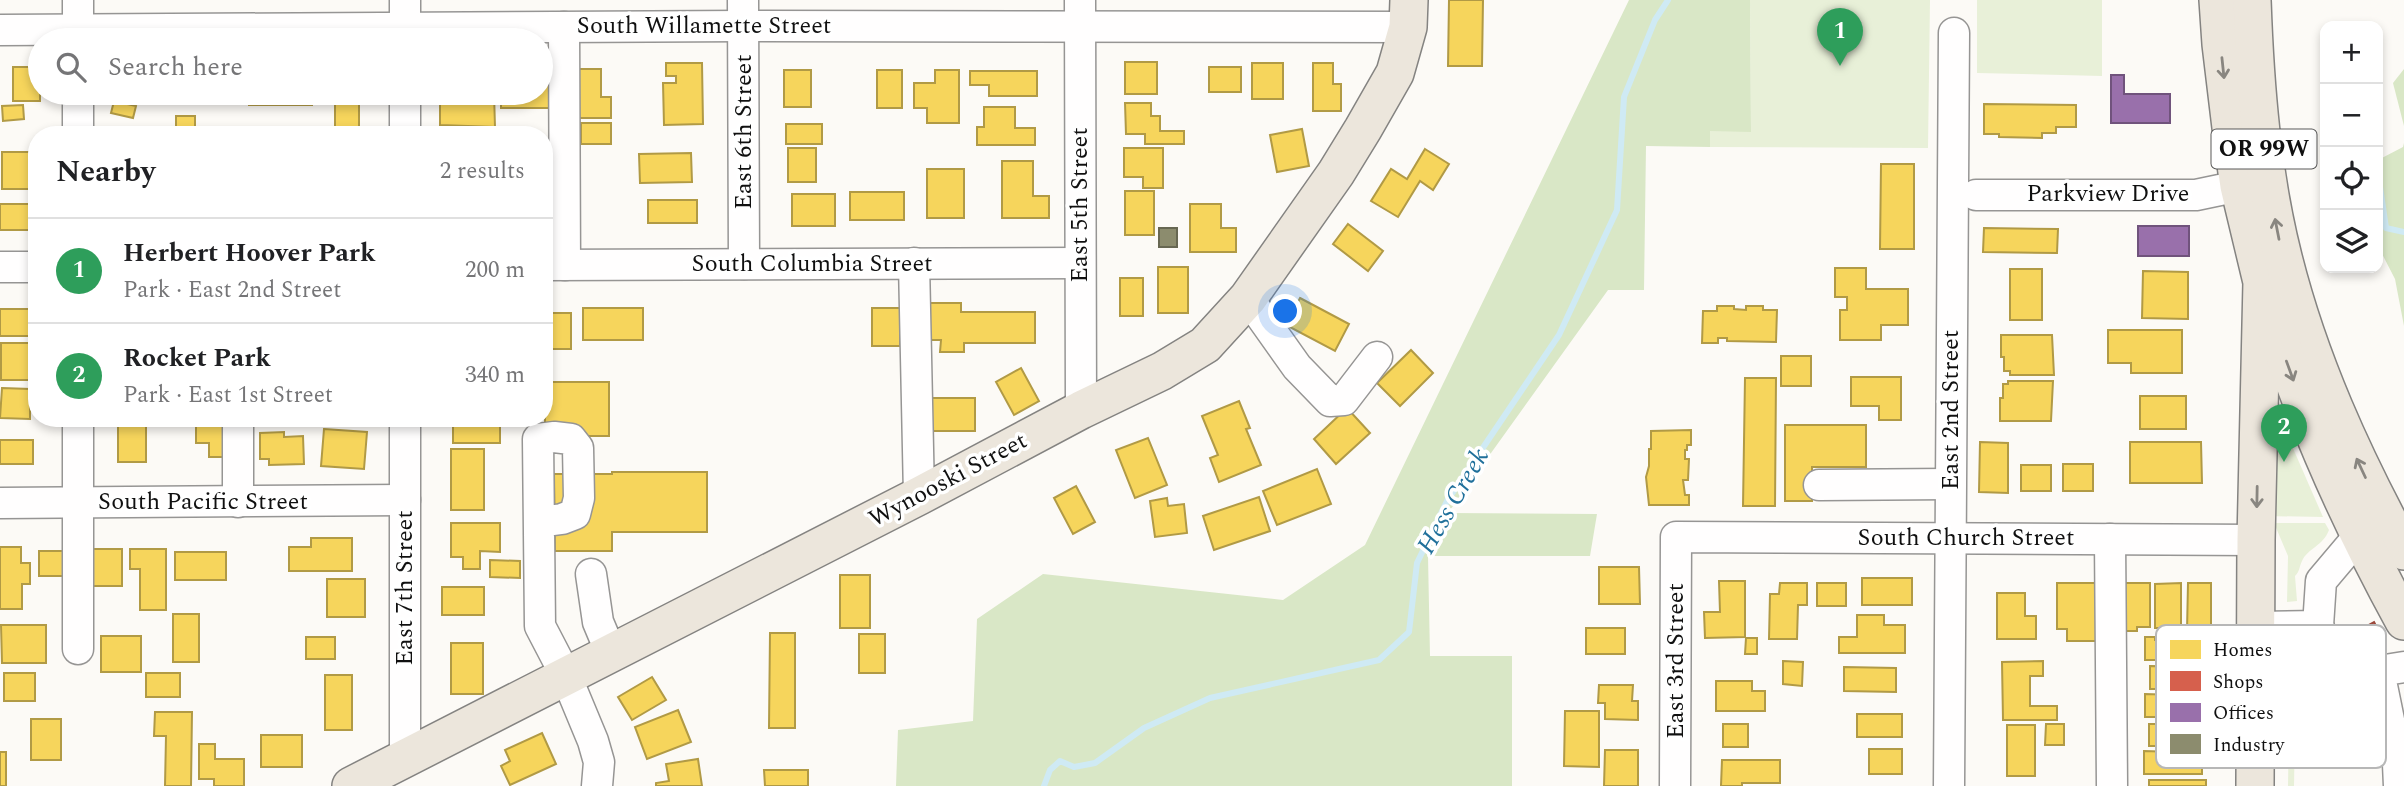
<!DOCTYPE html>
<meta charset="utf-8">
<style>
:root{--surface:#fff;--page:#f2f2f2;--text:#202124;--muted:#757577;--line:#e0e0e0;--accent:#ea580c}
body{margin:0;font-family:Spectral,serif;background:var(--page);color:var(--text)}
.controls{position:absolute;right:21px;top:21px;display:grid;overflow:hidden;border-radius:14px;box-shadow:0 4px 10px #0003}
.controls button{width:63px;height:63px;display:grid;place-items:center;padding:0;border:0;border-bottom:2px solid var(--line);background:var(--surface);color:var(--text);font:35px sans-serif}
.you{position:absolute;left:1286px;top:312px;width:24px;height:24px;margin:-18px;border:5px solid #fff;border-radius:50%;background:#1a73e8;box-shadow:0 0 0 10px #1a73e833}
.badge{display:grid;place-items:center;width:46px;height:46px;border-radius:50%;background:var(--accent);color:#fff;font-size:23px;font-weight:700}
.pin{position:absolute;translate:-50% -58px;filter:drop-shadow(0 2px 4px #0008)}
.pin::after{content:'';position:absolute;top:37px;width:24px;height:21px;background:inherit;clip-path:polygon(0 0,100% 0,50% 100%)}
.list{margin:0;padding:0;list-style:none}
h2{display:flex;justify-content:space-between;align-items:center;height:91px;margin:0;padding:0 28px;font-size:30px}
h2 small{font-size:23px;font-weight:400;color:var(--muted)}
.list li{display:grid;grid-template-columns:46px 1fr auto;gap:21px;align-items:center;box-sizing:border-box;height:105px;padding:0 28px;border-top:2px solid var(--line)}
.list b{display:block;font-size:26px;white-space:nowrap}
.list p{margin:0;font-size:23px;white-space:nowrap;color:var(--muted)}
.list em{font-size:23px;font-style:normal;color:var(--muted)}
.icon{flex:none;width:38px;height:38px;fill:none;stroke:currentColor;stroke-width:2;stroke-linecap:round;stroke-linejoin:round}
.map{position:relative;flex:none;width:2404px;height:786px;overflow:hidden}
.search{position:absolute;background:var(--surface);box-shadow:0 4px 10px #0003;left:28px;top:28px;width:525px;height:77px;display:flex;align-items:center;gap:18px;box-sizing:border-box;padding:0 24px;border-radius:38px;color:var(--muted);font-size:26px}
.panel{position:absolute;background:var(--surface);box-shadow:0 4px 10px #0003;left:28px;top:126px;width:525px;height:301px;border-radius:28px}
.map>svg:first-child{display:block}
.green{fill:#e8f0d8}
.forest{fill:#d9e7c6}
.homes{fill:#f6d55c;stroke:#b19a45;stroke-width:2}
.shops{fill:#d6604d;stroke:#9b483b;stroke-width:2}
.offices{fill:#9970ab;stroke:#70537c;stroke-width:2}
.industry{fill:#8c8c6e;stroke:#676752;stroke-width:2}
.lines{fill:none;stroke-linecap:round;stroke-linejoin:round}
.stream{stroke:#cfeaf4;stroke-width:6}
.minor-casing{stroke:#969594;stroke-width:33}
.major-casing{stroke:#848381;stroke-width:40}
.minor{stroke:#fffefe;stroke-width:30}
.major{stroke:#ece6dc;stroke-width:37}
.oneway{stroke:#898680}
.labels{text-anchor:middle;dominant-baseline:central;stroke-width:7;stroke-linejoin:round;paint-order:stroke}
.shield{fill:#fff;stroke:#585858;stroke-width:2}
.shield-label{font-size:23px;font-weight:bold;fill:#101010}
.street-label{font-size:24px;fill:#101010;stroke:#fff}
.water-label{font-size:26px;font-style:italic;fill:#20709b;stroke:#fff}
.key{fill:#fff;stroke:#b7b7b7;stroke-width:2}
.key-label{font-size:19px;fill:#101010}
</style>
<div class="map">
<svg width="2404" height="786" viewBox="0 0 2404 786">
<rect width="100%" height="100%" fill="#fcfaf6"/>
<g class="green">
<polygon points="1750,0 1930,0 1928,148 1710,147 1710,131 1751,131"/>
<polygon points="1977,0 2102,0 2102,76 1977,73"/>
<polygon points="2275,407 2323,517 2266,516"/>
<path d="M 2274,523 L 2325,523 L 2329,530 C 2323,546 2308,548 2302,561 C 2299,567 2300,571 2295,576 L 2297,601 L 2287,602 L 2288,556 Z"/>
<polygon points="2289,726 2295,726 2294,786 2288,786"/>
</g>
<g class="forest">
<polygon points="1629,0 1750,0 1751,132 1710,131 1710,147 1646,146 1644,290 1608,290 1448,513 1597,514 1590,556 1428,556 1430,656 1512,656 1512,786 896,786 898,730 973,721 977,619 1043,574 1283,600 1365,545"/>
<polygon points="2404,69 2404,126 2393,83"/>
<polygon points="2404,143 2404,326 2395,279 2378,246 2378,160 2403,147"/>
</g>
<g class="homes">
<polygon points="1449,0 1483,0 1482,66 1448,66"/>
<rect x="1125" y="62" width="32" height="32"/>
<polygon points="666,63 702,63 703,124 664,125 663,83 676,83 676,76 666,76"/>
<rect x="1252" y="63" width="31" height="36"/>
<polygon points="1313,63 1333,63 1333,84 1341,84 1341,111 1313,111"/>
<rect x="13" y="67" width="27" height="34"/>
<rect x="1209" y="67" width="32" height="25"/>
<polygon points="576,69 601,69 601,97 611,97 611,118 576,118"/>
<rect x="784" y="70" width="27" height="37"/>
<rect x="877" y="70" width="25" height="38"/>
<polygon points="935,70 959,70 959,123 927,123 927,108 914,108 914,83 935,83"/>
<polygon points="970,71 1037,71 1037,96 989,96 989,85 970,85"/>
<polygon points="541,75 558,75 558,108 501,108 501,93 541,93"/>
<rect x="174" y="93" width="57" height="4"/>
<rect x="249" y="93" width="63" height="12"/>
<rect x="335" y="93" width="24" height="42"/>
<polygon points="440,93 494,93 495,127 440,125"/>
<polygon points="114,101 136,106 133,118 111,113"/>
<polygon points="1125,103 1151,103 1151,116 1160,116 1160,131 1184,131 1184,144 1145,144 1145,134 1126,134"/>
<polygon points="1984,104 2076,105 2076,127 2056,127 2056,133 2042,133 2042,138 1999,137 1999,134 1984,134"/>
<polygon points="23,105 24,119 3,121 2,106"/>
<polygon points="984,107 1015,107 1015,128 1035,128 1035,145 977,145 977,127 984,127"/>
<rect x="176" y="116" width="19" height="19"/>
<rect x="581" y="123" width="30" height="21"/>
<rect x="786" y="124" width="36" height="20"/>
<polygon points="1302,129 1309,166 1277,172 1270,135"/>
<rect x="788" y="148" width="28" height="34"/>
<polygon points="1124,148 1163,148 1163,188 1143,188 1143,177 1124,177"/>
<polygon points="1425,149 1449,164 1433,190 1420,181 1398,217 1371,201 1391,169 1407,179"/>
<rect x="2" y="152" width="27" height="37"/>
<polygon points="691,153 692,182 640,183 639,154"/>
<polygon points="1002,161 1033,161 1033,196 1049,196 1049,218 1002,218"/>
<polygon points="1881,164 1914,164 1914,249 1880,249"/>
<rect x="927" y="169" width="37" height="49"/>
<rect x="1125" y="191" width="29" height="44"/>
<rect x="850" y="192" width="54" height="28"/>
<rect x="792" y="194" width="43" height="32"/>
<rect x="648" y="200" width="49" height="23"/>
<rect x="0" y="204" width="29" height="26"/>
<polygon points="1190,204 1221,204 1221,228 1236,228 1236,252 1190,252"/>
<polygon points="1348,224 1383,251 1368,271 1333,244"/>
<polygon points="1984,228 2058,229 2057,253 1983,252"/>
<rect x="1158" y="267" width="30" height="46"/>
<polygon points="1835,268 1866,268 1866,289 1908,289 1908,325 1881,325 1881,340 1840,340 1840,310 1847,310 1847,297 1835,297"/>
<rect x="2010" y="269" width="32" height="51"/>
<polygon points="2143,271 2188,272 2188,319 2142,318"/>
<rect x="1120" y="278" width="23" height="38"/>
<polygon points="1300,298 1349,324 1335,351 1286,325"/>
<polygon points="926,303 961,303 961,312 1035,312 1035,343 964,343 964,352 940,352 941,340 926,340"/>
<polygon points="1717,306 1734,306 1734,309 1746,310 1746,306 1763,306 1763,310 1777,310 1776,342 1727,341 1727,338 1718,338 1718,343 1702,343 1703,311 1717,311"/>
<rect x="583" y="308" width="60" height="32"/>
<rect x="872" y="308" width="28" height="38"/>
<rect x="0" y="309" width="33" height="27"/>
<rect x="544" y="313" width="27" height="36"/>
<polygon points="2108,330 2182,330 2182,373 2131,373 2131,363 2108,363"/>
<polygon points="2001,335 2052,335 2054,375 2010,375 2010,371 2004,371 2004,357 2001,357"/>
<rect x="1" y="343" width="33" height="37"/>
<polygon points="1411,350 1433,373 1400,406 1377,383"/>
<rect x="1781" y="356" width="30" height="30"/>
<polygon points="1021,368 1039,401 1014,415 996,382"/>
<polygon points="1851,377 1901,377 1901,420 1879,420 1879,406 1851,406"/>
<polygon points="1745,378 1776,378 1775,506 1743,506"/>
<polygon points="2008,381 2053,381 2051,421 2000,421 2000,398 2003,398 2003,384 2008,384"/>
<rect x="545" y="382" width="64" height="54"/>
<polygon points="2,388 30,389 30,419 0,418"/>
<rect x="2140" y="396" width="46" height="33"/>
<rect x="924" y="398" width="51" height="33"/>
<polygon points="1239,401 1250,428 1246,429 1261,465 1219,482 1210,458 1218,455 1202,416"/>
<polygon points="1347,408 1370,433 1336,464 1314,439"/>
<rect x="118" y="418" width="28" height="44"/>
<rect x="164" y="418" width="23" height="5"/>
<polygon points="196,418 230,418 230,457 209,457 209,443 196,443"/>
<rect x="453" y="418" width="47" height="25"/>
<polygon points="1785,425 1866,425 1866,467 1812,467 1812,501 1785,501"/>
<polygon points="324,429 367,432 364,469 321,466"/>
<polygon points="1691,430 1691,445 1687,445 1687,450 1685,450 1685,459 1689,459 1688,480 1683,480 1685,495 1689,495 1689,505 1649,505 1646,477 1649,466 1649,449 1651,449 1651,431"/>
<polygon points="284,432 284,437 303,436 304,464 269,465 269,459 260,459 260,433"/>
<polygon points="1148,438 1167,485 1135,498 1116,450"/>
<rect x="0" y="440" width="33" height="24"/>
<polygon points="1980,442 2008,443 2008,493 1979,492"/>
<polygon points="2130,442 2201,442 2202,483 2130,483"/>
<rect x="451" y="449" width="33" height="61"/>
<rect x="2063" y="464" width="30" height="27"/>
<rect x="2021" y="465" width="30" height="26"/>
<polygon points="1317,469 1331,504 1277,525 1263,491"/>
<polygon points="612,472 707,472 707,532 612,532 612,551 555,551 554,474 612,474"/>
<polygon points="1076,486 1095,522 1073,534 1054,498"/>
<polygon points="1259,497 1270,531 1214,550 1203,516"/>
<polygon points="1167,498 1168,506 1184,504 1187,533 1155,537 1150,501"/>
<polygon points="451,523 500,523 500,552 480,551 480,569 463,569 463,557 451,557"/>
<polygon points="311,538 352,538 352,571 289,571 289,547 311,547"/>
<polygon points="0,547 21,547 21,563 30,563 30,584 22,584 22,609 0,609"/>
<rect x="93" y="549" width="29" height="37"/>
<polygon points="130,549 166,549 166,610 140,610 140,569 130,569"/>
<rect x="39" y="551" width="28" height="25"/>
<rect x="175" y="552" width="51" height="28"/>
<polygon points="490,560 520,561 520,578 490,577"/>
<polygon points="1599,567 1639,567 1640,604 1599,604"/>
<rect x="840" y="575" width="30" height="53"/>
<rect x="1862" y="578" width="50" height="27"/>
<rect x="327" y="579" width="38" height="38"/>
<polygon points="1719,581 1745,581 1745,637 1705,638 1704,612 1720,612"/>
<polygon points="1780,583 1807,583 1807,605 1798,605 1797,639 1769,639 1770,594 1779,594"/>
<rect x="1817" y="583" width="29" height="23"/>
<polygon points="2057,583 2096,583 2096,641 2067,641 2067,629 2057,629"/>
<polygon points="2123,583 2150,583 2150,627 2137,627 2137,631 2123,631"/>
<polygon points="2181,583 2181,632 2168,632 2168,628 2155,628 2155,584"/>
<polygon points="2188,583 2211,583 2211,628 2201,628 2201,631 2187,631"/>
<rect x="442" y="587" width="42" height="28"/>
<polygon points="1997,593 2025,593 2025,616 2036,616 2036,639 1997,639"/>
<rect x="173" y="614" width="26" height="48"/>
<polygon points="1857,615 1884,615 1884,625 1905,625 1905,653 1839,653 1839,637 1857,637"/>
<polygon points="1,625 46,625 46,663 2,663"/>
<rect x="1586" y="628" width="39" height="26"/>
<polygon points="770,633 795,633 795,728 769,728"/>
<rect x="859" y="634" width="26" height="39"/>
<rect x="101" y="636" width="40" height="36"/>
<rect x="306" y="637" width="29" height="22"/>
<polygon points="2145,637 2155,637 2155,640 2207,640 2207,652 2203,652 2203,660 2145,660"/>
<polygon points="1746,638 1757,638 1757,654 1745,654"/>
<rect x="451" y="643" width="32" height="51"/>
<polygon points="1783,661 1803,662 1802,686 1783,684"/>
<polygon points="2043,661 2043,676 2030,676 2030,706 2057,706 2057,720 2003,720 2002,662"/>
<polygon points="2150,666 2207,667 2207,680 2203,680 2203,689 2150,689"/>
<polygon points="1844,667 1896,668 1896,692 1844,691"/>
<rect x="4" y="673" width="31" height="28"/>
<rect x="146" y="673" width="34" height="24"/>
<rect x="325" y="675" width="27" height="55"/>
<polygon points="652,677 666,700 632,720 618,697"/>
<polygon points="1716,681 1752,681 1752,691 1765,691 1765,711 1716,711"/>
<polygon points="1599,685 1633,685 1632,701 1638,701 1638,720 1605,719 1605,703 1598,703"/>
<polygon points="2145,694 2207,696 2207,708 2203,708 2203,717 2145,717"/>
<polygon points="678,710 691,742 647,759 635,727"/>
<polygon points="1565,711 1599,711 1599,767 1564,766"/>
<polygon points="155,712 192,712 191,786 165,786 166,736 154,736"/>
<rect x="1857" y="714" width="45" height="23"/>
<rect x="31" y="719" width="30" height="41"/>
<rect x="1723" y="724" width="25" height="23"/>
<polygon points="2046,724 2064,724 2064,745 2045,745"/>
<polygon points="2149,724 2207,724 2207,736 2203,736 2203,746 2149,746"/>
<rect x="2007" y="725" width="28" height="51"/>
<polygon points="542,733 556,764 510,785 501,766 510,761 505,750"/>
<rect x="261" y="735" width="41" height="32"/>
<polygon points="199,744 215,744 215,759 244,759 244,786 214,786 214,779 199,779"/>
<rect x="1869" y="749" width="33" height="25"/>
<polygon points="1605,750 1638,750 1638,786 1604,786"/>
<polygon points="2144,751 2206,753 2206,765 2202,765 2202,774 2144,774"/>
<rect x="0" y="752" width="6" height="34"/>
<polygon points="698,759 702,786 656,786 656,783 669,781 666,764"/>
<polygon points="1722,760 1780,760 1780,783 1742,783 1742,786 1721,786"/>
<polygon points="764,770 808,770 808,786 765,786"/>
<rect x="2149" y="780" width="57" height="6"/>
</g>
<polygon class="shops" points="2374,622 2385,643 2347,664 2336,643"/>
<g class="offices">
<polygon points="2111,75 2124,75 2124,94 2170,94 2170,123 2111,123"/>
<rect x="2138" y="226" width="51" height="30"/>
</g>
<rect class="industry" x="1159" y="228" width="18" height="19"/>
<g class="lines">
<g class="stream">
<polyline points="2378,173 2386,228 2404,232"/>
<polyline points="1044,786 1050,770 1060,761 1074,767 1095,763 1144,728 1210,698 1379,660 1409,632 1417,563 1447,501 1559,335 1617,210 1624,97 1655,20 1668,0"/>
</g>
<defs>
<g id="minor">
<polyline points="78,0 78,40"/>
<polyline points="405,0 405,40"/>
<polyline points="743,0 744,264"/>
<polyline points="1080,0 1081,410"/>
<polyline points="564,27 565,265"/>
<polyline points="0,30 744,26 1408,27"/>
<polyline points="78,93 78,135"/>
<polyline points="405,93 405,135"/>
<polyline points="1976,195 2196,195 2239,186"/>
<polyline points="914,263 919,496"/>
<polyline points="544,265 1080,263"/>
<polyline points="0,267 37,267"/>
<polyline points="1248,298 1297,367 1330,401 1344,400 1377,357"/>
<polyline points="405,418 405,758"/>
<polyline points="1819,485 1950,484"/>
<polyline points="238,502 238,418"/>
<polyline points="0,503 405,500"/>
<polyline points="539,522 562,519 575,514 579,498 578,448 571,439 554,437 538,439 540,626 566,676 593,741 599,762 597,786"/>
<polyline points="2110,539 2112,786"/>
<polyline points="591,574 598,622 611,653"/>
<polyline points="2318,626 2334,662 2355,674 2379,671"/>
<polyline points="2256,627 2318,626 2321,581 2359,536"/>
<polyline points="78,649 78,418"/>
<polyline points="1675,786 1676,537 2256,540"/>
<polyline points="1949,786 1954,33"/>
<polyline points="2399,786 2398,764 2379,671 2404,667"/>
</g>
<g id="major">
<polyline points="2218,0 2221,44 2233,144 2239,186 2262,282 2256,540 2255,786"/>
<path d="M 2252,0 C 2255,86 2262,174 2283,257 C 2309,361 2353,457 2404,551"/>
<path d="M 2271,313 C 2304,421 2350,522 2404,621"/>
<polyline points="351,786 919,496 1081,410 1162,371 1205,345 1248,298 1336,173 1363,129 1395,73 1408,27 1409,0"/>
</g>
</defs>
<use href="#minor" class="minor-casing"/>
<use href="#major" class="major-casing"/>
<use href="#minor" class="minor"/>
<use href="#major" class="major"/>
</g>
<defs><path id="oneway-shaft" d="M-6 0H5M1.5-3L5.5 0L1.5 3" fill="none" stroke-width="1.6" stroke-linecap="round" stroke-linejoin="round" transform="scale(1.75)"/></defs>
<g class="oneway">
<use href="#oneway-shaft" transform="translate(2223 68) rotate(84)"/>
<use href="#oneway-shaft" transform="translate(2277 229) rotate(-101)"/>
<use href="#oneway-shaft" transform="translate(2290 371) rotate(70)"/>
<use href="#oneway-shaft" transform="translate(2361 468) rotate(-115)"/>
<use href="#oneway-shaft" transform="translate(2257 497) rotate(91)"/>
</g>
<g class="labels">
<rect class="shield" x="2211.5" y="129.5" width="105" height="39" rx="5"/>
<g class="shield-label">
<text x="2264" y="149">OR 99W</text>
</g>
<g class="street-label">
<text x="704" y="26">South Willamette Street</text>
<text transform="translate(744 132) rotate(-90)">East 6th Street</text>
<text x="2108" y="194">Parkview Drive</text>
<text transform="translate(1080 205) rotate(-90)">East 5th Street</text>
<text x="812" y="264">South Columbia Street</text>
<text transform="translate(1951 410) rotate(-90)">East 2nd Street</text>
<text transform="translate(948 480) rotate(-28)">Wynooski Street</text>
<text x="203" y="502">South Pacific Street</text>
<text x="1966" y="538">South Church Street</text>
<text transform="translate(405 588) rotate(-90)">East 7th Street</text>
<text transform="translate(1676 661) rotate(-90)">East 3rd Street</text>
</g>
<g class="water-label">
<text transform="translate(1453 501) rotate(-60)">Hess Creek</text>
</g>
</g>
<rect x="2156" y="625" width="230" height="143" rx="10" class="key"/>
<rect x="2170" y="640" width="31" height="19" fill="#f6d55c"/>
<rect x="2170" y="671" width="31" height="20" fill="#d6604d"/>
<rect x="2170" y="703" width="31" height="19" fill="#9970ab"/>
<rect x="2170" y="734" width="31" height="20" fill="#8c8c6e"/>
<g class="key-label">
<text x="2213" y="656">Homes</text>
<text x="2213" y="688">Shops</text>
<text x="2213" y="719">Offices</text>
<text x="2213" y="751">Industry</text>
</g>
</svg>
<div class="controls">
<button>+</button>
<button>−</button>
<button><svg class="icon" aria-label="locate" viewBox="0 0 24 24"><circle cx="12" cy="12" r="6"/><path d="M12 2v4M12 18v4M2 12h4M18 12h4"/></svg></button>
<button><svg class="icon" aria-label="layers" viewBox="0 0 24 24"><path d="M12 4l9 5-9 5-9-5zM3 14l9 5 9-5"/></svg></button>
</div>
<div class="you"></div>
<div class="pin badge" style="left:1840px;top:66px;background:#2e9e5b">1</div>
<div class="pin badge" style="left:2284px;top:462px;background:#2e9e5b">2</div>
<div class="search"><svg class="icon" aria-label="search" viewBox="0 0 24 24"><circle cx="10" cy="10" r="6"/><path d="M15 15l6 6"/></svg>Search here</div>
<section class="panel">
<h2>Nearby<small>2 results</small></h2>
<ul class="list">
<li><span class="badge" style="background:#2e9e5b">1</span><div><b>Herbert Hoover Park</b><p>Park · East 2nd Street</p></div><em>200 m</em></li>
<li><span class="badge" style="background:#2e9e5b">2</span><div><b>Rocket Park</b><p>Park · East 1st Street</p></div><em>340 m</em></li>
</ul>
</section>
</div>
